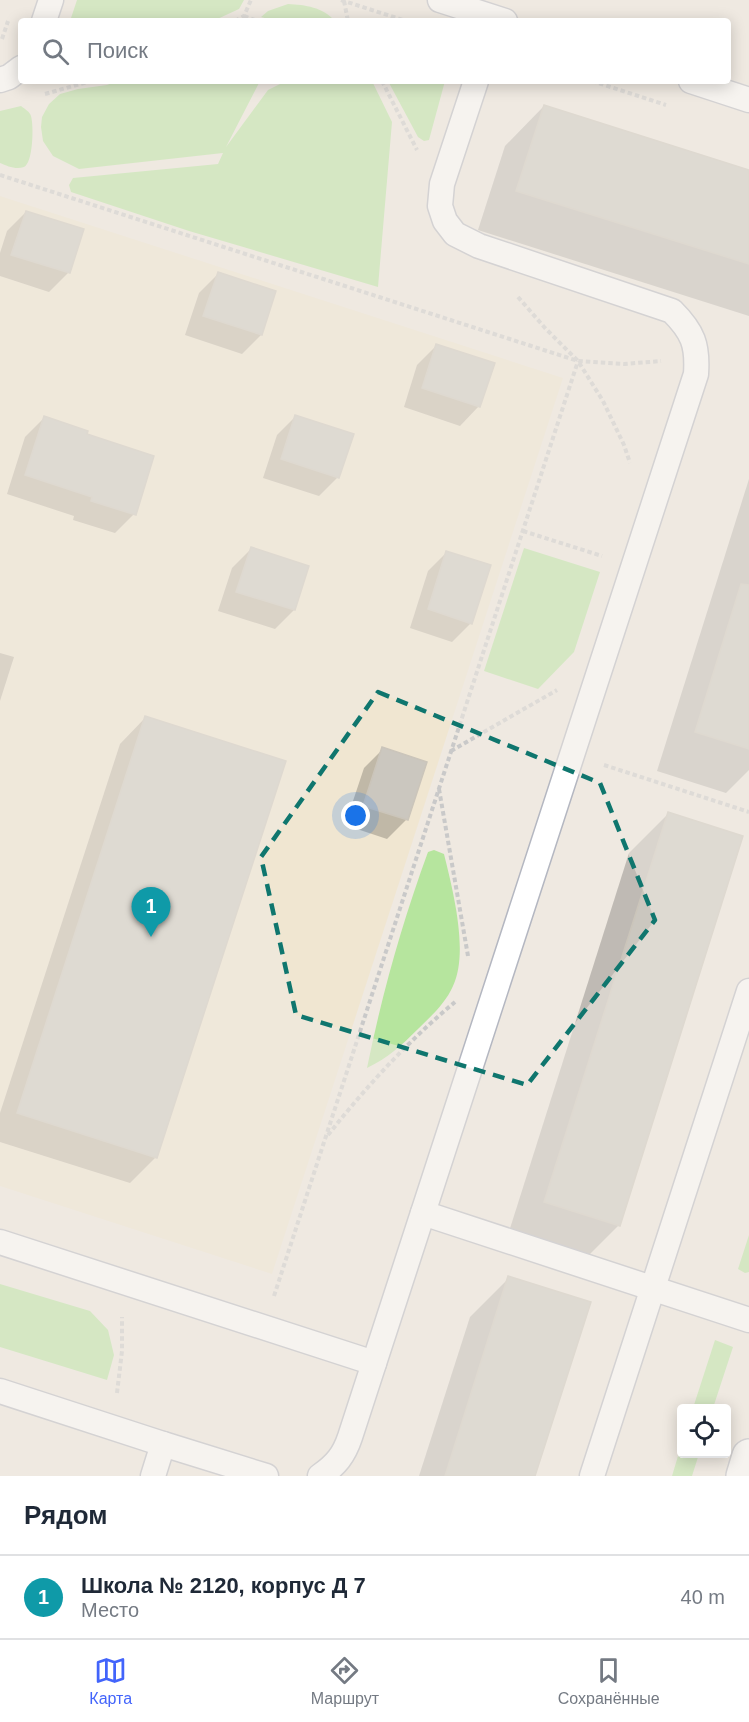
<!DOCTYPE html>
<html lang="ru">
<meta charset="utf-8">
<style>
:root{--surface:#fff;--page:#f2f2f3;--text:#1f2937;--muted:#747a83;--line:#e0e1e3;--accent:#4264fb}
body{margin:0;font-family:Helvetica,sans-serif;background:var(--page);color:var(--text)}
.controls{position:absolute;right:18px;bottom:18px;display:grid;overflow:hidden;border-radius:6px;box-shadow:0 3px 15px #0003}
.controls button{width:54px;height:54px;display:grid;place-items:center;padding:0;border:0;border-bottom:2px solid var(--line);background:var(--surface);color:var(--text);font:30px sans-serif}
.you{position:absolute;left:356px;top:816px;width:21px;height:21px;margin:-15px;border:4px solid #fff;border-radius:50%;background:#1a73e8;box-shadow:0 0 0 9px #1a73e833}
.badge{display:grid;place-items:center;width:39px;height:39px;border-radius:50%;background:var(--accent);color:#fff;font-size:20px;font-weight:700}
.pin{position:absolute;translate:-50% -50px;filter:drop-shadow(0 2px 3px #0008)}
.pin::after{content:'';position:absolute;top:32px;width:21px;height:18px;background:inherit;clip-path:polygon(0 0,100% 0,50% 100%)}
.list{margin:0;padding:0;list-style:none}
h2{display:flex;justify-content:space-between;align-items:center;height:78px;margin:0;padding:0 24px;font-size:26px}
h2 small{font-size:20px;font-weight:400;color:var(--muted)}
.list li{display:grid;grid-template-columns:39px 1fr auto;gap:18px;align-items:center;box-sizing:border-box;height:84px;padding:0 24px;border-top:2px solid var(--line)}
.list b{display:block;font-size:22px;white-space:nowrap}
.list p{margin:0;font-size:20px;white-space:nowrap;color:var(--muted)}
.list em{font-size:20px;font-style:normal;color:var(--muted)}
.icon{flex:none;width:33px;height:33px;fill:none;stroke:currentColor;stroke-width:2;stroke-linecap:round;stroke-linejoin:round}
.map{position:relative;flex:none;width:749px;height:1476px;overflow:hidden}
.search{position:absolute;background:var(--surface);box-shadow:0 3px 15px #0003;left:18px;right:18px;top:18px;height:66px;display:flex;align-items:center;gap:15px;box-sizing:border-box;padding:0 21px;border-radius:6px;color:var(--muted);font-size:22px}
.sheet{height:162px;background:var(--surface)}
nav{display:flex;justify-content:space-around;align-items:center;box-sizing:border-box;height:84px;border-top:2px solid var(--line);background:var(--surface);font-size:16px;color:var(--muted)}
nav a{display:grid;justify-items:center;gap:3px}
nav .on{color:var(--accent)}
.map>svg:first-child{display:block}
.education{fill:#f0e6d1}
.green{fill:#b6e59e}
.shadow{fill:#0003}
.building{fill:#cbc7bf;stroke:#cbc5ba;stroke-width:1.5}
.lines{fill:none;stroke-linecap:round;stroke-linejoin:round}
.lane-casing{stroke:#b4b7c1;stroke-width:27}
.street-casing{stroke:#b4b7c1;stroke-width:36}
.path{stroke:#c9c9c9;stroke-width:4;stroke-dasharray:4.5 3;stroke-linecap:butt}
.lane{stroke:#fff;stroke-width:24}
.street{stroke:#fff;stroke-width:33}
.marked{fill:none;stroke:#0f766e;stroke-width:4.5;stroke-dasharray:12 8;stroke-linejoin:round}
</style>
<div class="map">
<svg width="749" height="1476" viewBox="0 0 749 1476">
<rect width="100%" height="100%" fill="#efe9e1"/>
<polygon class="education" points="0,196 563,378 272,1274 0,1186"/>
<g class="green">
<polygon points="77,0 244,0 239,9 213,21 70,21"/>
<path d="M 288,4 C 306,5 322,7 335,21 L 275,21 L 261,17 L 268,11 Z"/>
<polygon points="117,81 260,81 226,147 268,90 286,81 372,81 392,122 378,287 189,231 71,192 69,185 73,178 218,164 223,153 79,169 53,156 43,141 41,127 42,117 49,104 60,94 78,89 107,85"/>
<polygon points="388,81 445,81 429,140 424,141 418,137"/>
<path d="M 21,106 C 25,109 30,112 31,116 C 34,126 33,163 24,167 C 16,170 7,166 0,163 L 0,111 Z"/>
<polygon points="524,548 600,572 574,652 538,689 484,671"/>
<path d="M 434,850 L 444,854 C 453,891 469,952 453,986 C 445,1004 431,1016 418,1029 C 402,1045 388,1058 367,1068 C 382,994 402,923 428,852 Z"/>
<polygon points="749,1235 749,1272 745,1273 738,1269"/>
<polygon points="0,1284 90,1311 108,1330 114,1355 107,1380 0,1347"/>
<polygon points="715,1340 733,1347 713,1408 693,1408"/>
<polygon points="681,1446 682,1454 699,1454 692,1476 672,1476"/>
</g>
<g class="shadow">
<polygon points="544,106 749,171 749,316 478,230 505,146"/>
<polygon points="26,212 82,230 68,273 49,292 0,276 0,253 7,231"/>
<polygon points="218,274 274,292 261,335 242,354 185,335 199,293"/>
<polygon points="436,346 479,406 460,426 404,407 417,365"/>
<polygon points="296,416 338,477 319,496 263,478 277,435"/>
<polygon points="44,418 85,435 134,514 115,533 73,520 74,516 7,494 25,437"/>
<polygon points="749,479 749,770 726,793 657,771"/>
<polygon points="251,549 294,610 275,629 218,611 232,568"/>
<polygon points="447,552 471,623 452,642 410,628 428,571"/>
<polygon points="0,653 14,657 0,701"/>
<polygon points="146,717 156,1157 130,1183 0,1142 0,1113 120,744"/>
<polygon points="383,749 425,763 406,820 387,839 345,825 364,768"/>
<polygon points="668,814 619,1225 580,1264 506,1241 629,853"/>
<polygon points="509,1278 534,1476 419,1476 470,1317"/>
</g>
<g class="building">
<polygon points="544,105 749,170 749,264 516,191"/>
<polygon points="26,211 84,229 70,273 11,255"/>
<polygon points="218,272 276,291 262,335 203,316"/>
<polygon points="436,344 495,363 480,407 422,388"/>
<polygon points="295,415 354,434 339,478 281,459"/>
<polygon points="44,416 88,431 87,434 154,456 136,515 91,501 92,497 25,475"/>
<polygon points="251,547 309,566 295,610 236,592"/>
<polygon points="446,551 491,565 472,624 428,609"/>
<polygon points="741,584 749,585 749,749 695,732"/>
<polygon points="145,716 286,761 157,1158 17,1113"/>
<polygon points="382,747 427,762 408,820 363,806"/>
<polygon points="668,812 743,836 620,1226 544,1202"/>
<polygon points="508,1276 591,1302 535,1476 445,1476"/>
</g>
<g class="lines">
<defs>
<g id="lane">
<polyline points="440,0 505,21"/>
<polyline points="44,21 51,0"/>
<polyline points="0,80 9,77 21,68"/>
<polyline points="691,81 749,100"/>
<polyline points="423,1213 749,1320"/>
<polyline points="0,1242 374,1363"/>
<polyline points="0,1391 163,1444"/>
<polyline points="153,1476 163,1444 266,1476"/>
<path d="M 320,1476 C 336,1465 344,1455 350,1437 L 696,374 C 698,345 693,332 672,311 L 479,246 L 455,234 L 445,221 L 440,206 L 442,184 L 476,81"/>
<polyline points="592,1476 749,991"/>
</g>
<polyline id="street" points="743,1476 749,1456"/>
</defs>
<use href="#lane" class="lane-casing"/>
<use href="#street" class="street-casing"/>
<g class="path">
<polyline points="341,0 406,21"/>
<polyline points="344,1 348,21"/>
<polyline points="244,16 258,21"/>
<polyline points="235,21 244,16 251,0"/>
<polyline points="2,39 8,21"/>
<polyline points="382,81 417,150"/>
<polyline points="592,81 666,105"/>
<polyline points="45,94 91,81"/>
<polyline points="0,175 578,361 624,364 661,361"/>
<polyline points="518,297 545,328 578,361 603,401 624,445 630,463"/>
<polyline points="523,531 602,556"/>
<polyline points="451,751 557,690"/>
<polyline points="604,765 749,812"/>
<polyline points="439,789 468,956"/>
<path d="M 328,1135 C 366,1087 408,1041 455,1002"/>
<polyline points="274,1296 578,361"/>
<polyline points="117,1393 122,1351 122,1317"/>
</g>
<use href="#lane" class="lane"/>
<use href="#street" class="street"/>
</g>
<path d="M0 0H749V1476H0ZM 378,692 L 600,783 L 655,920 L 527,1085 L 296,1015 L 261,857 Z" fill="#efe9e1" fill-opacity=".55" fill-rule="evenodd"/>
<path class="marked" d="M 378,692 L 600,783 L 655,920 L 527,1085 L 296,1015 L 261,857 Z"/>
</svg>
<div class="controls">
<button><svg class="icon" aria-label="locate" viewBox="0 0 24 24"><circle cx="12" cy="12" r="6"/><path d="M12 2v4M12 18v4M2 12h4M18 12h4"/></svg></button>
</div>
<div class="you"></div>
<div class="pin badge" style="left:151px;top:937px;background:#0f9aa8">1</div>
<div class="search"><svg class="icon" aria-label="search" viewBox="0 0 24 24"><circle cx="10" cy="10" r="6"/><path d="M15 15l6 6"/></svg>Поиск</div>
</div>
<section class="sheet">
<h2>Рядом<small></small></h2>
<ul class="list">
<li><span class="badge" style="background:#0f9aa8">1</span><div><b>Школа № 2120, корпус Д 7</b><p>Место</p></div><em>40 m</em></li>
</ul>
</section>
<nav>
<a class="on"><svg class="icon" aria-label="map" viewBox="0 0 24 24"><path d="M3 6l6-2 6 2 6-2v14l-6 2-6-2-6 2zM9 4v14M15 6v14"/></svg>Карта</a>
<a><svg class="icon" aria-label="directions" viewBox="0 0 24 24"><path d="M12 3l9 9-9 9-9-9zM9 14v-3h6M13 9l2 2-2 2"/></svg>Маршрут</a>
<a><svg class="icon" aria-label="saved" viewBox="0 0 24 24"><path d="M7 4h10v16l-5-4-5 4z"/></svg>Сохранённые</a>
</nav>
